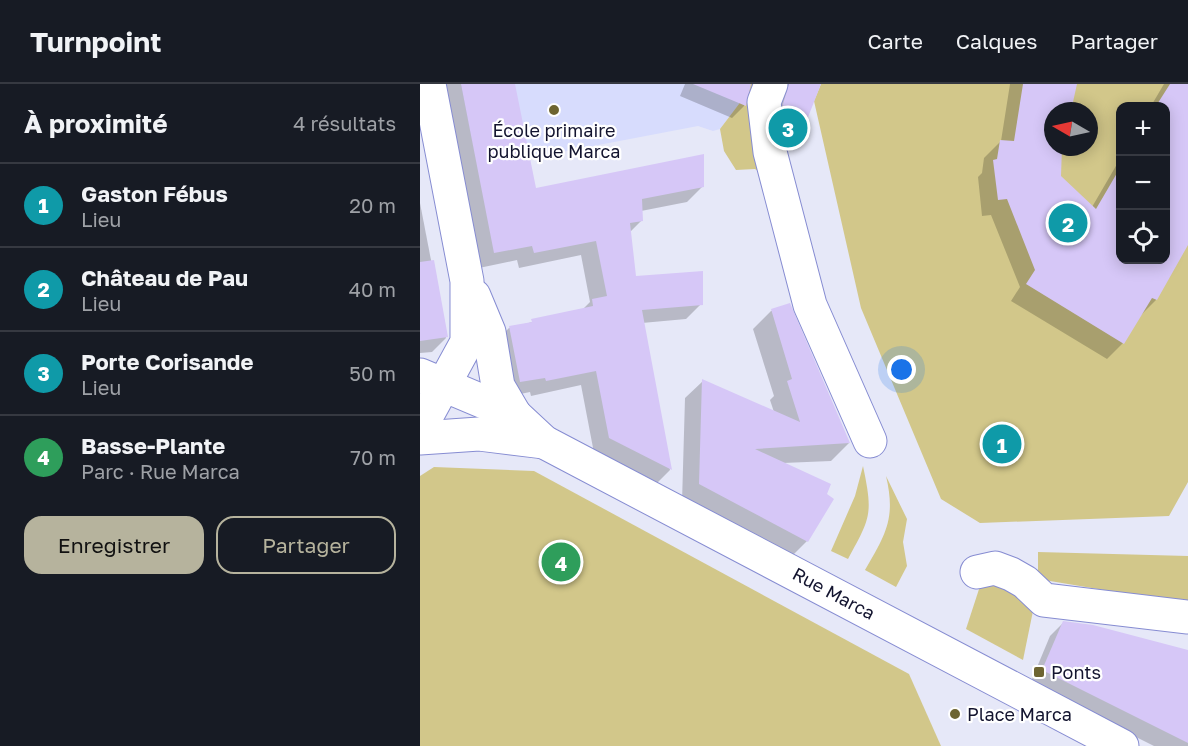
<!DOCTYPE html>
<html lang="fr">
<meta charset="utf-8">
<style>
:root{--surface:#171b24;--page:#242831;--text:#f1f3f6;--muted:#9ea1a6;--line:#363941;--accent:#b6b39d}
body{margin:0;font-family:"Golos Text",sans-serif;background:var(--page);color:var(--text)}
.controls{position:absolute;right:18px;top:18px;display:grid;overflow:hidden;border-radius:12px;box-shadow:0 3px 15px #0003}
.controls button{width:54px;height:54px;display:grid;place-items:center;padding:0;border:0;border-bottom:2px solid var(--line);background:var(--surface);color:var(--text);font:30px sans-serif}
.compass{position:absolute;left:624px;top:18px;width:54px;height:54px;border-radius:50%;background:var(--surface);box-shadow:0 3px 15px #0003;rotate:279deg}
.you{position:absolute;left:482px;top:286px;width:21px;height:21px;margin:-15px;border:4px solid #fff;border-radius:50%;background:#1a73e8;box-shadow:0 0 0 9px #1a73e833}
.badge{display:grid;place-items:center;width:39px;height:39px;border-radius:50%;background:var(--accent);color:#fff;font-size:20px;font-weight:700}
.pin{position:absolute;translate:-50% -50%;border:3px solid #fff;box-shadow:0 2px 6px #0006}
.list{margin:0;padding:0;list-style:none}
h2{display:flex;justify-content:space-between;align-items:center;height:78px;margin:0;padding:0 24px;font-size:26px}
h2 small{font-size:20px;font-weight:400;color:var(--muted)}
.list li{display:grid;grid-template-columns:39px 1fr auto;gap:18px;align-items:center;box-sizing:border-box;height:84px;padding:0 24px;border-top:2px solid var(--line)}
.list b{display:block;font-size:22px;white-space:nowrap}
.list p{margin:0;font-size:20px;white-space:nowrap;color:var(--muted)}
.list em{font-size:20px;font-style:normal;color:var(--muted)}
.actions{display:flex;gap:12px;padding:18px 24px}
.actions a{flex:1;padding:14px 0;border:2px solid var(--accent);border-radius:18px;text-align:center;font-size:21px;color:var(--accent)}
.actions .main{background:var(--accent);color:#111}
.icon{flex:none;width:33px;height:33px;fill:none;stroke:currentColor;stroke-width:2;stroke-linecap:round;stroke-linejoin:round}
.map{position:relative;flex:none;width:768px;height:662px;overflow:hidden}
header{display:flex;align-items:center;gap:36px;box-sizing:border-box;height:84px;padding:0 30px;background:var(--surface);border-bottom:2px solid var(--line)}
header strong{font-size:28px}
nav{display:flex;gap:33px;margin-inline-start:auto;font-size:21px}
main{display:flex}
aside{flex:1;background:var(--surface)}
.map>svg:first-child{display:block}
.built{fill:#d7dcfd}
.green{fill:#d2c78a;fill-rule:evenodd}
.shadow{fill:#0003}
.building{fill:#d6c7f7}
.lines{fill:none;stroke-linecap:round;stroke-linejoin:round}
.minor-casing{stroke:#868cd2;stroke-width:35}
.minor{stroke:#fff;stroke-width:33}
.poi-dot{fill:#6d6431;stroke:#fff;stroke-width:2}
.labels{text-anchor:middle;dominant-baseline:central;stroke-width:4.5;stroke-linejoin:round;paint-order:stroke}
.poi-label{font-size:18px;fill:#13142f;stroke:#fff;text-anchor:start}
.street-label{font-size:18px;fill:#13142f;stroke:#fff}
</style>
<header>
<strong>Turnpoint</strong>
<nav><a>Carte</a><a>Calques</a><a>Partager</a></nav>
</header>
<main>
<aside>
<h2>À proximité<small>4 résultats</small></h2>
<ul class="list">
<li><span class="badge" style="background:#0f9aa8">1</span><div><b>Gaston Fébus</b><p>Lieu</p></div><em>20 m</em></li>
<li><span class="badge" style="background:#0f9aa8">2</span><div><b>Château de Pau</b><p>Lieu</p></div><em>40 m</em></li>
<li><span class="badge" style="background:#0f9aa8">3</span><div><b>Porte Corisande</b><p>Lieu</p></div><em>50 m</em></li>
<li><span class="badge" style="background:#2e9e5b">4</span><div><b>Basse-Plante</b><p>Parc · Rue Marca</p></div><em>70 m</em></li>
</ul>
<div class="actions"><a class="main">Enregistrer</a><a>Partager</a></div>
</aside>
<div class="map">
<svg width="768" height="662" viewBox="0 0 768 662">
<rect width="100%" height="100%" fill="#e6e8f8"/>
<polygon class="built" points="41,0 327,0 319,20 300,45 293,47 278,42 58,84"/>
<g class="green">
<polygon points="327,0 338,0 338,87 335,85 316,86 304,67 300,45 319,20"/>
<path d="M 401,0 L 768,0 L 768,398 L 749,432 L 560,439 L 521,415 L 441,224 L 394,17 ZM 700,22 L 746,22 L 746,176 L 700,176 ZM 633,27 L 669,27 L 669,63 L 633,63 Z"/>
<path d="M 443,382 C 453,430 451,433 428,475 L 411,467 L 435,412 Z"/>
<polygon points="14,383 114,387 489,590 521,662 0,662 0,392"/>
<path d="M 466,392 L 487,435 L 483,458 L 487,482 L 476,503 L 445,486 C 466,450 476,434 466,392 Z"/>
<polygon points="618,468 768,472 768,520 618,495"/>
<polygon points="561,499 588,504 614,522 603,576 546,545"/>
</g>
<g class="shadow">
<polygon points="23,0 94,0 115,106 283,102 267,118 221,127 222,136 209,149 215,194 281,220 266,235 222,239 250,386 235,401 174,369 161,301 111,312 110,308 85,313 74,259 89,244 163,225 170,218 161,171 99,184 97,176 59,184"/>
<polygon points="265,0 330,0 325,11 324,22 312,34 260,12"/>
<polygon points="352,0 399,0 382,45 370,58 353,51"/>
<polygon points="590,0 656,0 649,27 633,27 633,63 641,63 639,92 672,123 700,75 700,176 746,176 746,22 731,22 744,0 768,0 768,158 736,216 720,232 703,259 687,275 591,217 600,203 571,131 562,132 558,93 562,89 564,74 581,57"/>
<polygon points="0,119 26,254 12,268 0,269"/>
<polygon points="369,221 429,359 411,377 363,379 387,457 369,475 262,418 265,314 283,297 354,328 350,316 354,312 333,245 351,227"/>
<polygon points="643,539 768,568 768,662 734,662 610,600 630,552"/>
</g>
<g class="building">
<polygon points="41,0 95,0 116,104 284,70 284,103 222,115 223,137 210,139 216,192 283,187 283,221 222,226 252,386 189,354 176,287 126,297 125,294 100,298 89,242 112,238 111,235 173,222 172,215 187,212 176,157 114,169 112,162 74,169"/>
<polygon points="273,0 331,0 326,22"/>
<polygon points="369,0 401,0 383,46 365,39 363,20"/>
<polygon points="603,0 657,0 651,27 633,27 633,63 642,63 641,92 676,125 700,84 700,176 746,176 746,22 736,22 750,0 768,0 768,161 737,216 732,214 704,260 606,200 615,186 587,115 578,116 573,76 577,75 580,56 594,57"/>
<polygon points="14,176 28,253 0,257 0,178"/>
<polygon points="370,219 430,359 335,365 411,400 407,410 414,415 388,458 279,400 282,295 380,338 367,297 372,295 351,225"/>
<polygon points="643,537 673,541 768,566 768,659 622,586"/>
</g>
<g class="lines">
<defs>
<g id="minor">
<polyline points="351,0 344,18 350,68 390,221 450,357"/>
<polyline points="54,212 69,248 78,302 95,331"/>
<polyline points="0,291 95,331 124,358 702,662"/>
<polyline points="0,344 47,258 47,197 9,0"/>
<polyline points="0,354 59,350 124,358"/>
<polyline points="557,488 575,484 591,490 605,498 624,516 768,533"/>
</g>
</defs>
<use href="#minor" class="minor-casing"/>
<use href="#minor" class="minor"/>
</g>
<g class="poi-dot">
<circle cx="134" cy="26" r="6"/>
<rect x="613" y="582" width="12" height="12" rx="3"/>
<circle cx="535" cy="630" r="6"/>
</g>
<g class="labels">
<g class="poi-label">
<text x="134" y="46" text-anchor="middle">École primaire<tspan x="134" dy="21">publique Marca</tspan></text>
<text x="631" y="588">Ponts</text>
<text x="547" y="630">Place Marca</text>
</g>
<g class="street-label">
<text transform="translate(414 509) rotate(28)">Rue Marca</text>
</g>
</g>
</svg>
<div class="controls">
<button>+</button>
<button>−</button>
<button><svg class="icon" aria-label="locate" viewBox="0 0 24 24"><circle cx="12" cy="12" r="6"/><path d="M12 2v4M12 18v4M2 12h4M18 12h4"/></svg></button>
</div>
<svg class="compass" viewBox="-18 -18 36 36"><path d="M0-13l5 13h-10z" fill="#e53935"/><path d="M0 13l5-13h-10z" fill="#9ea1a6"/></svg>
<div class="you"></div>
<div class="pin badge" style="left:582px;top:360px;background:#0f9aa8">1</div>
<div class="pin badge" style="left:648px;top:139px;background:#0f9aa8">2</div>
<div class="pin badge" style="left:368px;top:44px;background:#0f9aa8">3</div>
<div class="pin badge" style="left:141px;top:478px;background:#2e9e5b">4</div>
</div>
</main>
